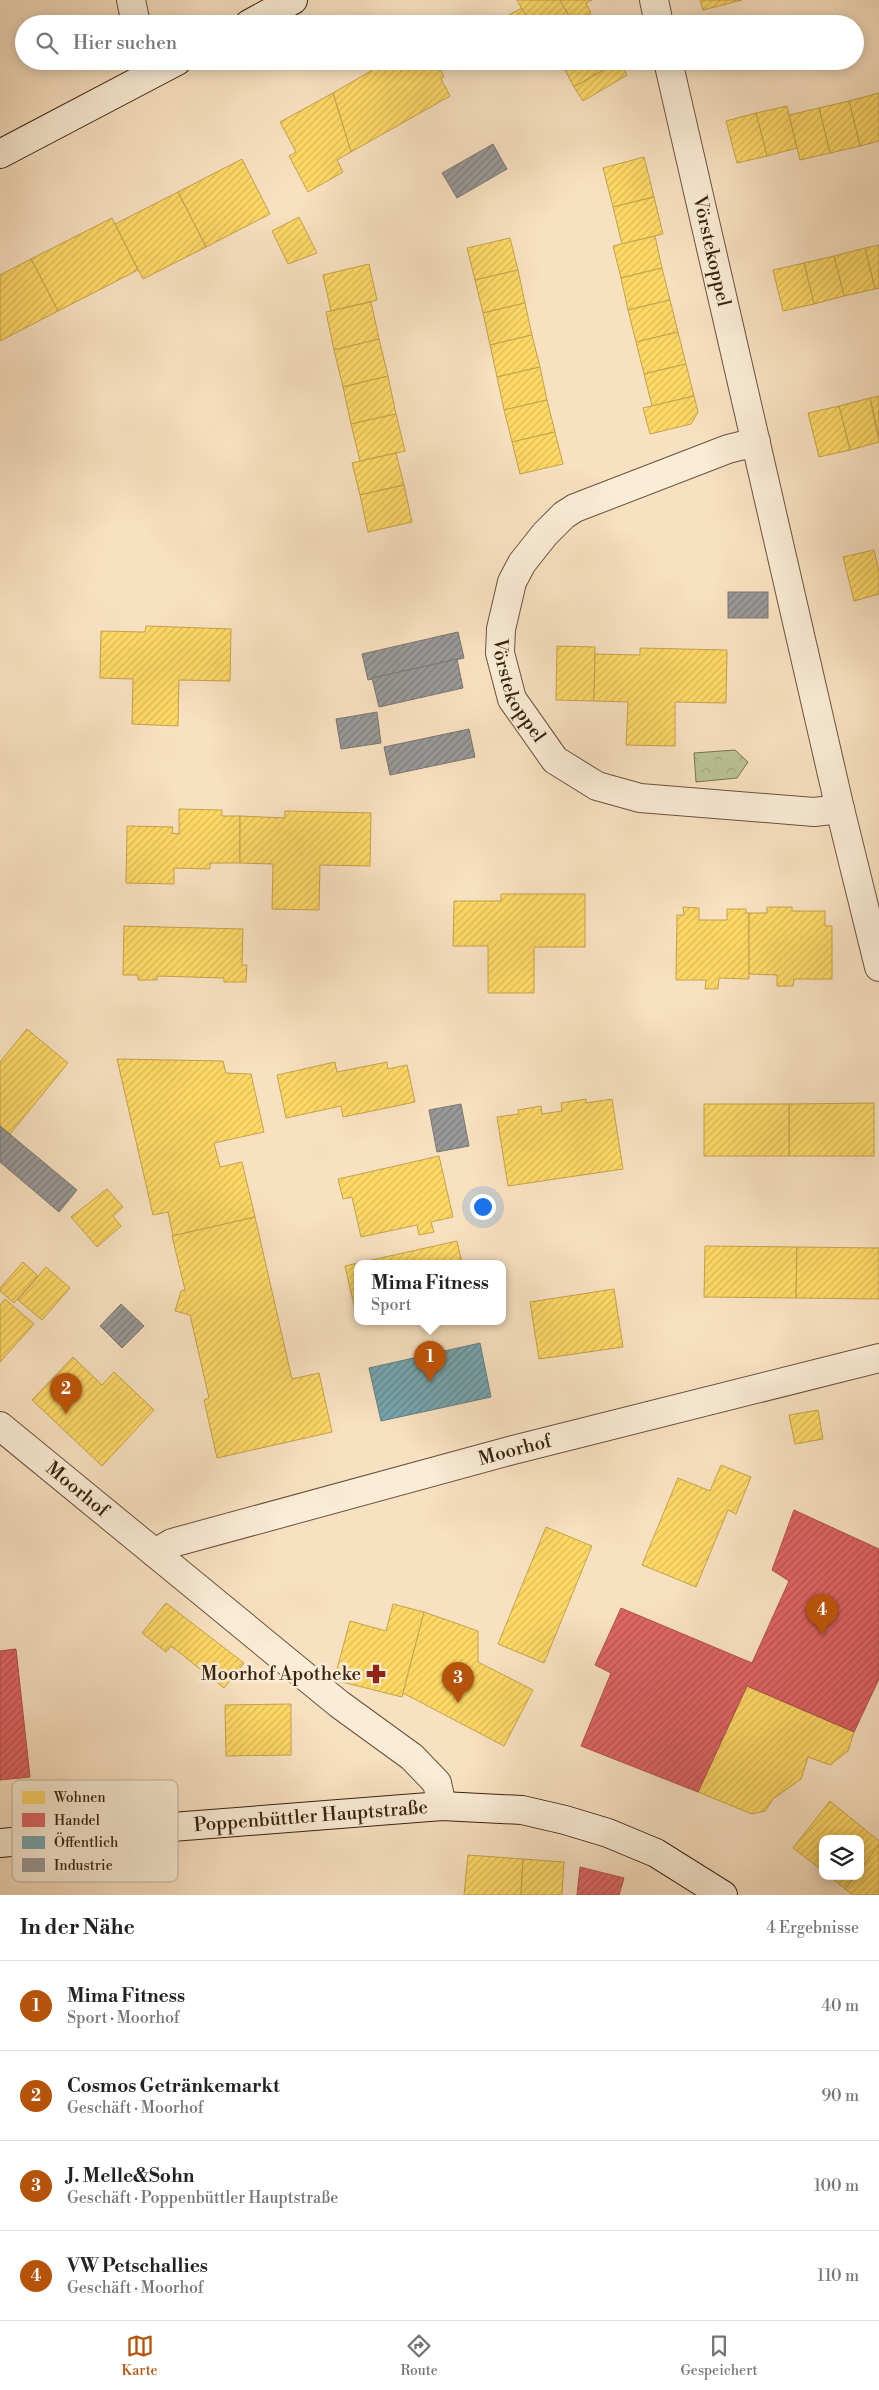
<!DOCTYPE html>
<html lang="de">
<meta charset="utf-8">
<style>
:root{--surface:#fff;--page:#f6f6f6;--text:#222;--muted:#767676;--line:#e0e0e0;--accent:#b45309}
body{margin:0;font-family:"Libre Bodoni",serif;background:var(--page);color:var(--text)}
.controls{position:absolute;right:15px;bottom:15px;display:grid;overflow:hidden;border-radius:10px;box-shadow:0 2px 12px #0003}
.controls button{width:45px;height:45px;display:grid;place-items:center;padding:0;border:0;border-bottom:1px solid var(--line);background:var(--surface);color:var(--text);font:25px sans-serif}
.you{position:absolute;left:482px;top:1206px;width:18px;height:18px;margin:-12px;border:4px solid #fff;border-radius:50%;background:#1a73e8;box-shadow:0 0 0 8px #1a73e833}
.badge{display:grid;place-items:center;width:32px;height:32px;border-radius:50%;background:var(--accent);color:#fff;font-size:16px;font-weight:700}
.pin{position:absolute;translate:-50% -41px;filter:drop-shadow(0 1px 2px #0008)}
.pin::after{content:'';position:absolute;top:26px;width:18px;height:15px;background:inherit;clip-path:polygon(0 0,100% 0,50% 100%)}
.popup{position:absolute;left:354px;top:1260px;width:152px;height:65px;box-sizing:border-box;display:grid;place-content:center;border-radius:10px;background:var(--surface);filter:drop-shadow(0 1px 4px #0005);font-size:16px;white-space:nowrap;color:var(--muted)}
.popup b{font-size:19px;color:var(--text)}
.popup::after{content:'';position:absolute;left:50%;top:100%;margin-left:-10px;border:10px solid transparent;border-top-color:var(--surface)}
.list{margin:0;padding:0;list-style:none}
h2{display:flex;justify-content:space-between;align-items:center;height:65px;margin:0;padding:0 20px;font-size:21px}
h2 small{font-size:16px;font-weight:400;color:var(--muted)}
.list li{display:grid;grid-template-columns:32px 1fr auto;gap:15px;align-items:center;box-sizing:border-box;height:90px;padding:0 20px;border-top:1px solid var(--line)}
.list b{display:block;font-size:19px;white-space:nowrap}
.list p{margin:0;font-size:16px;white-space:nowrap;color:var(--muted)}
.list em{font-size:16px;font-style:normal;color:var(--muted)}
.icon{flex:none;width:28px;height:28px;fill:none;stroke:currentColor;stroke-width:2;stroke-linecap:round;stroke-linejoin:round}
.map{position:relative;flex:none;width:879px;height:1895px;overflow:hidden}
.search{position:absolute;background:var(--surface);box-shadow:0 2px 12px #0003;left:15px;right:15px;top:15px;height:55px;display:flex;align-items:center;gap:12px;box-sizing:border-box;padding:0 18px;border-radius:28px;color:var(--muted);font-size:19px}
.sheet{height:425px;background:var(--surface)}
nav{display:flex;justify-content:space-around;align-items:center;box-sizing:border-box;height:70px;border-top:1px solid var(--line);background:var(--surface);font-size:14px;color:var(--muted)}
nav a{display:grid;justify-items:center;gap:2px}
nav .on{color:var(--accent)}
.map>svg:first-child{display:block}
.forest{fill:url(#forest-crowns);stroke:#7a7352}
.homes{fill:url(#homes-hatch);stroke:#c4a24c}
.shops{fill:url(#shops-hatch);stroke:#ae524c}
.public{fill:url(#public-hatch);stroke:#647e7f}
.industry{fill:url(#industry-hatch);stroke:#7c7670}
.lines{fill:none;stroke-linecap:round;stroke-linejoin:round}
.street-casing{stroke:#6a523b;stroke-width:30}
.secondary-casing{stroke:#3a230f;stroke-width:30}
.street{stroke:#faecd6;stroke-width:28}
.secondary{stroke:#faecd6;stroke-width:28}
.labels{text-anchor:middle;dominant-baseline:central;stroke-width:5;stroke-linejoin:round;paint-order:stroke}
.street-label{font-size:19px;fill:#3a230f;stroke:#faecd6}
.poi-label{font-size:19px;fill:#3a230f;stroke:#faecd6;text-anchor:end}
.key{fill:#faecd6;stroke:#c0b09a;stroke-width:1}
.key-label{font-size:14px;fill:#3a230f}
</style>
<div class="map">
<svg width="879" height="1895" viewBox="0 0 879 1895">
<defs>
<pattern id="forest-crowns" width="20" height="18" patternUnits="userSpaceOnUse" patternTransform="scale(1.25)"><rect width="20" height="18" fill="#bac394"/><path d="M2 6a3 3 0 1 1 6 0M12 15a3 3 0 1 1 6 0" fill="none" stroke="#a1a77e"/></pattern>
<pattern id="homes-hatch" width="6" height="6" patternUnits="userSpaceOnUse" patternTransform="scale(1.25)"><rect width="6" height="6" fill="#ffd966"/><path d="M-1 1l2-2M0 6l6-6M5 7l2-2" fill="none" stroke="#dbba57"/></pattern>
<pattern id="shops-hatch" width="6" height="6" patternUnits="userSpaceOnUse" patternTransform="scale(1.25)"><rect width="6" height="6" fill="#e06666"/><path d="M-1 1l2-2M0 6l6-6M5 7l2-2" fill="none" stroke="#b75452"/></pattern>
<pattern id="public-hatch" width="6" height="6" patternUnits="userSpaceOnUse" patternTransform="scale(1.25)"><rect width="6" height="6" fill="#76a5af"/><path d="M-1 1l2-2M0 6l6-6M5 7l2-2" fill="none" stroke="#62868d"/></pattern>
<pattern id="industry-hatch" width="6" height="6" patternUnits="userSpaceOnUse" patternTransform="scale(1.25)"><rect width="6" height="6" fill="#999"/><path d="M-1 1l2-2M0 6l6-6M5 7l2-2" fill="none" stroke="#7e7c7b"/></pattern>
</defs>
<rect width="100%" height="100%" fill="#f8e1c0"/>
<filter id="stains"><feTurbulence type="fractalNoise" baseFrequency=".004" numOctaves="4"/><feColorMatrix values="0 0 0 0 .2 0 0 0 0 .09 0 0 0 0 .02 0 0 0 .5 -.17"/></filter>
<radialGradient id="worn" r=".72"><stop offset=".6" stop-color="#630" stop-opacity="0"/><stop offset="1" stop-color="#630" stop-opacity=".3"/></radialGradient>
<polygon class="forest" points="735,750 748,762 737,778 696,782 694,753"/>
<g class="homes">
<polygon points="517,0 560,0 573,23 564,24 559,15 544,24 530,24"/>
<polygon points="560,0 592,0 586,3 591,13 573,23"/>
<polygon points="700,0 742,0 703,10"/>
<polygon points="522,8 530,24 492,24"/>
<polygon points="388,61 436,61 444,77 441,79 450,96 351,152 333,93"/>
<polygon points="576,61 619,61 574,87 564,68"/>
<polygon points="619,61 627,75 583,101 574,87"/>
<polygon points="333,93 351,152 337,160 343,172 308,192 289,156 296,152 280,122"/>
<polygon points="879,93 879,141 860,146 849,101"/>
<polygon points="849,101 860,146 830,153 819,108"/>
<polygon points="787,106 797,148 767,156 756,113"/>
<polygon points="819,108 830,153 800,160 789,115"/>
<polygon points="756,113 767,156 737,163 726,121"/>
<polygon points="644,157 654,197 613,207 603,168"/>
<polygon points="242,159 270,214 206,247 178,192"/>
<polygon points="178,192 206,247 143,279 115,224"/>
<polygon points="654,197 663,234 622,244 613,207"/>
<polygon points="299,217 317,253 288,264 272,231"/>
<polygon points="112,218 138,270 58,311 31,259"/>
<polygon points="655,236 662,268 621,278 613,246"/>
<polygon points="510,238 518,270 475,280 467,248"/>
<polygon points="879,245 879,288 875,289 865,248"/>
<polygon points="865,248 875,289 844,296 834,256"/>
<polygon points="834,256 844,296 814,304 804,263"/>
<polygon points="31,259 58,311 0,341 0,275"/>
<polygon points="804,263 814,304 783,311 773,270"/>
<polygon points="369,264 377,300 331,311 323,275"/>
<polygon points="662,268 670,300 628,310 621,278"/>
<polygon points="518,270 525,303 483,313 475,280"/>
<polygon points="670,300 678,332 636,342 628,310"/>
<polygon points="371,302 379,339 334,350 326,312"/>
<polygon points="525,303 532,335 490,345 483,313"/>
<polygon points="678,332 686,364 644,374 636,342"/>
<polygon points="532,335 540,367 497,377 490,345"/>
<polygon points="379,339 388,376 343,387 334,350"/>
<polygon points="686,364 694,396 652,406 644,374"/>
<polygon points="540,367 547,400 504,410 497,377"/>
<polygon points="388,376 396,414 351,424 343,387"/>
<polygon points="694,396 698,412 691,424 650,434 643,408"/>
<polygon points="879,396 879,436 870,398"/>
<polygon points="870,398 879,442 850,450 839,406"/>
<polygon points="547,400 555,432 512,442 504,410"/>
<polygon points="839,406 850,450 819,457 808,413"/>
<polygon points="396,414 405,451 360,461 351,424"/>
<polygon points="555,432 563,464 520,474 512,442"/>
<polygon points="396,453 404,485 360,495 352,463"/>
<polygon points="404,485 412,522 368,532 360,495"/>
<polygon points="874,550 879,571 879,594 854,601 843,557"/>
<polygon points="146,626 231,629 230,681 179,680 178,726 132,724 133,679 100,678 101,631 145,632"/>
<polygon points="557,646 595,647 594,701 556,700"/>
<polygon points="640,648 727,650 726,703 675,702 675,746 626,745 628,702 594,701 595,654 640,655"/>
<polygon points="179,809 222,810 222,816 240,816 240,863 210,863 210,869 174,868 174,884 126,883 127,826 173,827 172,833 179,834"/>
<polygon points="285,811 371,813 370,866 320,865 319,910 272,909 273,864 240,863 240,816 285,818"/>
<polygon points="501,894 585,894 585,947 534,947 534,993 488,993 488,946 453,946 454,901 501,901"/>
<polygon points="683,907 699,908 699,920 727,920 727,909 746,909 746,913 749,913 749,979 719,978 718,989 705,989 706,980 676,980 677,915 684,915"/>
<polygon points="767,907 792,907 792,911 825,911 825,926 832,926 832,979 794,979 793,986 777,986 777,975 749,974 749,913 767,913"/>
<polygon points="124,926 243,929 242,965 247,965 246,982 224,982 224,978 157,976 157,980 138,980 138,975 123,975"/>
<polygon points="27,1029 68,1063 10,1134 0,1126 0,1062"/>
<polygon points="117,1059 223,1061 226,1073 251,1074 264,1132 214,1143 220,1167 242,1162 255,1217 173,1236 168,1212 153,1215"/>
<polygon points="335,1062 337,1072 387,1062 388,1069 407,1065 415,1102 343,1117 341,1106 286,1118 277,1075"/>
<polygon points="586,1099 586,1103 612,1099 623,1169 508,1186 497,1117 519,1114 518,1110 541,1106 542,1114 562,1111 561,1103"/>
<polygon points="874,1103 874,1156 789,1156 789,1104"/>
<rect x="704" y="1104" width="85" height="52"/>
<polygon points="439,1156 453,1217 431,1222 434,1232 419,1235 417,1225 361,1237 352,1197 343,1199 338,1179"/>
<polygon points="107,1189 123,1207 113,1216 121,1226 97,1247 71,1217"/>
<polygon points="255,1217 292,1379 319,1373 332,1432 217,1458 204,1400 209,1398 190,1315 175,1311 181,1291 185,1290 172,1236"/>
<polygon points="457,1241 462,1263 358,1263"/>
<polygon points="705,1246 797,1247 796,1298 704,1297"/>
<polygon points="797,1247 879,1248 879,1299 796,1298"/>
<polygon points="23,1262 38,1276 14,1303 0,1291 0,1288"/>
<polygon points="358,1263 358,1314 356,1314 345,1266"/>
<polygon points="46,1267 70,1288 42,1320 18,1300"/>
<polygon points="614,1289 623,1347 539,1359 530,1302"/>
<polygon points="5,1299 34,1324 0,1362 0,1305"/>
<polygon points="73,1357 102,1385 114,1372 154,1410 102,1466 32,1400"/>
<polygon points="818,1410 823,1439 795,1444 789,1415"/>
<polygon points="721,1465 751,1477 736,1514 728,1510 696,1587 642,1565 678,1478 710,1491"/>
<polygon points="546,1527 592,1546 544,1663 498,1644"/>
<polygon points="166,1603 244,1663 224,1688 171,1646 166,1652 142,1633"/>
<polygon points="393,1604 424,1612 402,1697 334,1680 350,1621 386,1631"/>
<polygon points="424,1612 478,1631 478,1662 533,1690 504,1746 403,1693"/>
<polygon points="747,1686 854,1732 848,1751 830,1765 808,1757 801,1779 773,1799 765,1811 752,1814 698,1792"/>
<polygon points="291,1704 291,1755 226,1756 225,1705"/>
<polygon points="830,1801 879,1841 879,1845 860,1869 860,1839 823,1839 823,1871 793,1848"/>
<polygon points="879,1845 879,1895 853,1895 845,1889 855,1876 860,1876 860,1869"/>
<polygon points="468,1855 523,1859 521,1895 464,1895"/>
<polygon points="523,1859 564,1862 562,1895 521,1895"/>
<polygon points="829,1876 855,1876 845,1889"/>
</g>
<g class="shops">
<polygon points="794,1510 879,1549 879,1679 854,1732 747,1686 698,1792 581,1746 611,1673 595,1665 621,1608 752,1663 789,1581 772,1570"/>
<polygon points="16,1649 30,1777 0,1780 0,1651"/>
<polygon points="580,1867 624,1878 619,1895 577,1895"/>
</g>
<polygon class="public" points="480,1343 491,1397 381,1421 369,1368"/>
<g class="industry">
<polygon points="493,144 507,169 457,198 442,173"/>
<rect x="728" y="592" width="40" height="26"/>
<polygon points="458,632 464,658 368,680 362,654"/>
<polygon points="457,659 463,688 379,707 372,678"/>
<polygon points="377,712 381,743 341,749 336,719"/>
<polygon points="469,729 475,757 390,775 384,747"/>
<polygon points="461,1104 469,1146 437,1152 429,1110"/>
<polygon points="0,1126 77,1190 59,1212 0,1162"/>
<polygon points="121,1304 144,1326 122,1348 100,1326"/>
</g>
<g class="lines">
<defs>
<g id="street">
<polyline points="131,0 136,24"/>
<polyline points="654,0 659,24"/>
<path id="s1" d="M 668,61 L 840,809 L 879,967"/>
<path id="s2" d="M 756,442 L 728,449 L 575,508 L 564,515 L 545,534 L 522,563 L 512,582 L 501,629 L 500,653 L 512,699 L 555,760 L 597,786 L 640,798 L 814,812 L 840,809"/>
<path id="s3" d="M 0,1426 L 339,1704 L 412,1757 L 437,1783 L 442,1806"/>
<path id="s4" d="M 155,1553 L 172,1543 L 513,1450 L 879,1358"/>
</g>
<g id="secondary">
<polyline points="249,24 293,0"/>
<polyline points="0,154 177,61"/>
<path id="s5" d="M 0,1843 L 159,1828 L 442,1806 L 522,1810 L 565,1820 L 608,1833 L 656,1853 L 723,1895"/>
</g>
</defs>
<use href="#street" class="street-casing"/>
<use href="#secondary" class="secondary-casing"/>
<use href="#street" class="street"/>
<use href="#secondary" class="secondary"/>
</g>
<defs>
<symbol id="pharmacy-bare" viewBox="-9 -9 18 18"><path d="M-2-6h4v4h4v4h-4v4h-4v-4h-4v-4h4Z" fill="#8f2418" stroke="#faecd6" stroke-width="2.5" paint-order="stroke"/></symbol>
</defs>
<g fill-rule="evenodd">
<use href="#pharmacy-bare" x="362" y="1660" width="28" height="28"/>
</g>
<g class="labels">
<g class="street-label">
<text stroke="none"><textPath href="#s1" startOffset="195">Vörstekoppel</textPath></text>
<text stroke="none"><textPath href="#s2" startOffset="405">Vörstekoppel</textPath></text>
<text stroke="none"><textPath href="#s4" startOffset="375">Moorhof</textPath></text>
<text stroke="none"><textPath href="#s3" startOffset="100">Moorhof</textPath></text>
<text stroke="none"><textPath href="#s5" startOffset="312">Poppenbüttler Hauptstraße</textPath></text>
</g>
<g class="poi-label">
<text x="361" y="1674">Moorhof Apotheke</text>
</g>
</g>
<rect x="12" y="1780" width="166" height="102" rx="8" class="key"/>
<rect x="22" y="1791" width="23" height="13" fill="#ffd966"/>
<rect x="22" y="1813" width="23" height="14" fill="#e06666"/>
<rect x="22" y="1836" width="23" height="13" fill="#76a5af"/>
<rect x="22" y="1858" width="23" height="14" fill="#999"/>
<g class="key-label">
<text x="54" y="1802">Wohnen</text>
<text x="54" y="1825">Handel</text>
<text x="54" y="1847">Öffentlich</text>
<text x="54" y="1870">Industrie</text>
</g>
<rect width="100%" height="100%" filter="url(#stains)"/>
<rect width="100%" height="100%" fill="url(#worn)"/>
</svg>
<div class="controls">
<button><svg class="icon" aria-label="layers" viewBox="0 0 24 24"><path d="M12 4l9 5-9 5-9-5zM3 14l9 5 9-5"/></svg></button>
</div>
<div class="you"></div>
<div class="pin badge" style="left:430px;top:1382px">1</div>
<div class="popup"><b>Mima Fitness</b>Sport</div>
<div class="pin badge" style="left:66px;top:1414px">2</div>
<div class="pin badge" style="left:458px;top:1703px">3</div>
<div class="pin badge" style="left:822px;top:1635px">4</div>
<div class="search"><svg class="icon" aria-label="search" viewBox="0 0 24 24"><circle cx="10" cy="10" r="6"/><path d="M15 15l6 6"/></svg>Hier suchen</div>
</div>
<section class="sheet">
<h2>In der Nähe<small>4 Ergebnisse</small></h2>
<ul class="list">
<li><span class="badge">1</span><div><b>Mima Fitness</b><p>Sport · Moorhof</p></div><em>40 m</em></li>
<li><span class="badge">2</span><div><b>Cosmos Getränkemarkt</b><p>Geschäft · Moorhof</p></div><em>90 m</em></li>
<li><span class="badge">3</span><div><b>J. Melle&amp;Sohn</b><p>Geschäft · Poppenbüttler Hauptstraße</p></div><em>100 m</em></li>
<li><span class="badge">4</span><div><b>VW Petschallies</b><p>Geschäft · Moorhof</p></div><em>110 m</em></li>
</ul>
</section>
<nav>
<a class="on"><svg class="icon" aria-label="map" viewBox="0 0 24 24"><path d="M3 6l6-2 6 2 6-2v14l-6 2-6-2-6 2zM9 4v14M15 6v14"/></svg>Karte</a>
<a><svg class="icon" aria-label="directions" viewBox="0 0 24 24"><path d="M12 3l9 9-9 9-9-9zM9 14v-3h6M13 9l2 2-2 2"/></svg>Route</a>
<a><svg class="icon" aria-label="saved" viewBox="0 0 24 24"><path d="M7 4h10v16l-5-4-5 4z"/></svg>Gespeichert</a>
</nav>
